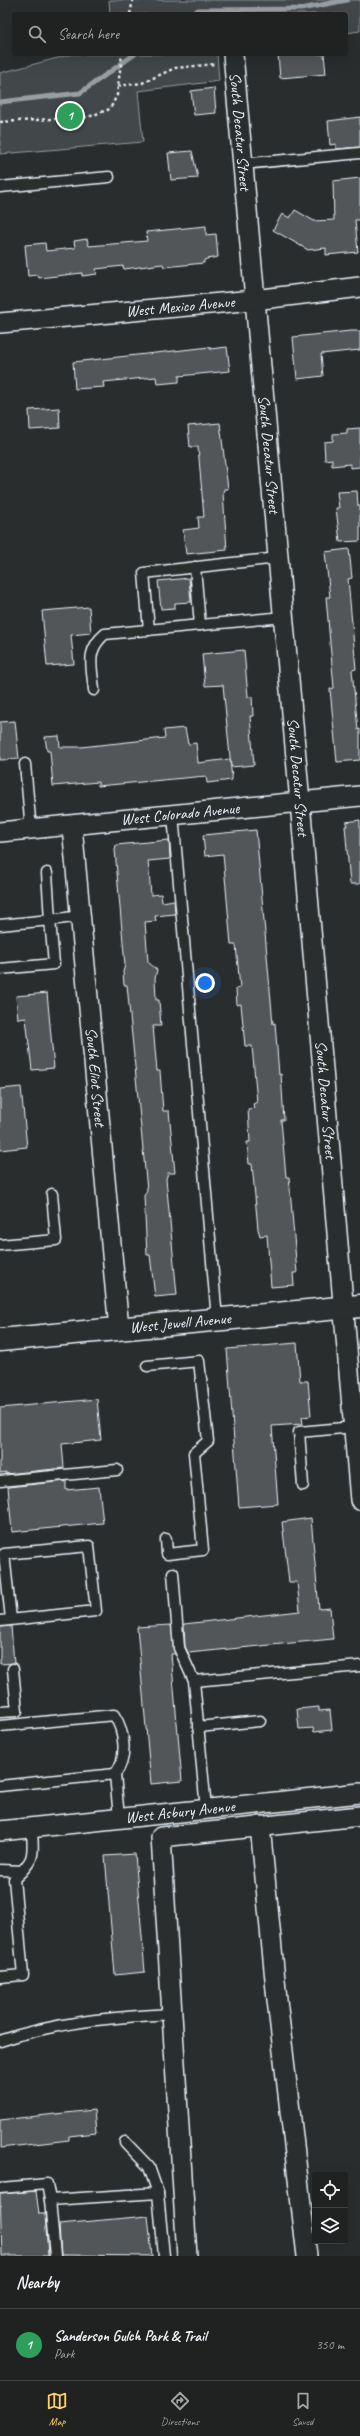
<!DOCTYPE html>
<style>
:root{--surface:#202222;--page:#2d2f2f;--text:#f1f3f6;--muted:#a2a4a5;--line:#3d3f40;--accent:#ffd166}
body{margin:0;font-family:Caveat,sans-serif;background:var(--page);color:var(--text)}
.controls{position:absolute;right:12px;bottom:12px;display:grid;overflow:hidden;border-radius:4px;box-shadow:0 4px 16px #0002}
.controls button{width:36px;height:36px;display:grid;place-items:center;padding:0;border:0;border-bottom:1px solid var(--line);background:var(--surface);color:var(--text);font:20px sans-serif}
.you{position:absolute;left:205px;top:983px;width:14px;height:14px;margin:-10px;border:3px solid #fff;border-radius:50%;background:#1a73e8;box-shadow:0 0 0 6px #1a73e833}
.badge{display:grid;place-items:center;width:26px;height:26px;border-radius:50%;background:var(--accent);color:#fff;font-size:13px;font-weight:700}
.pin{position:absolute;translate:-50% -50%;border:2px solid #fff;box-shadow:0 1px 4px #0006}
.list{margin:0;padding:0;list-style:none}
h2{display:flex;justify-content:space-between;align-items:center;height:52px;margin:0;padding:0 16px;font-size:17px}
h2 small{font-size:13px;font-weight:400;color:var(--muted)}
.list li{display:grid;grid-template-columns:26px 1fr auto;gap:12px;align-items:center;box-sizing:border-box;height:72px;padding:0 16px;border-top:1px solid var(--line)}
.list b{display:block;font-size:15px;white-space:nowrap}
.list p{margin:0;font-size:13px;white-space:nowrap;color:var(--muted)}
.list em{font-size:13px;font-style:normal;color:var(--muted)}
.icon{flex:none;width:22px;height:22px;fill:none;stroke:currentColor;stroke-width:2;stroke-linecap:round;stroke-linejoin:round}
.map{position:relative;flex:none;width:360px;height:2256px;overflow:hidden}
.search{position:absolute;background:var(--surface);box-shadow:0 4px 16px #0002;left:12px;right:12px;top:12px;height:44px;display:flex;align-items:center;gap:10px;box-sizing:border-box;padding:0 14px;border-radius:4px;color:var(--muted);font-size:15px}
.sheet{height:124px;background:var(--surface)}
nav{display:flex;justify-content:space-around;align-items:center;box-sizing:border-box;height:56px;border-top:1px solid var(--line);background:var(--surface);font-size:11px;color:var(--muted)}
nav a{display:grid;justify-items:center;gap:2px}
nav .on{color:var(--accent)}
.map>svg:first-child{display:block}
.green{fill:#424648;stroke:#959ca0}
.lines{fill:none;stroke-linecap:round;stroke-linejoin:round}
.stream{stroke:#989fa3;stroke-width:5}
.building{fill:#535759;stroke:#e8f1f8}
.service-casing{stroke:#e8f1f8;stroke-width:13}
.minor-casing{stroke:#e8f1f8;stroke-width:22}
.tertiary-casing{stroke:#e8f1f8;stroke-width:25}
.path{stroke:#e8f1f8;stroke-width:2.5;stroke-dasharray:3 3;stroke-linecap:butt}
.service{stroke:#2a2d2e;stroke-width:10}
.minor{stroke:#2a2d2e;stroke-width:19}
.tertiary{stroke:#2a2d2e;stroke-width:22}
.labels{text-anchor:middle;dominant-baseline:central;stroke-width:3.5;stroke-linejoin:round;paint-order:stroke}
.street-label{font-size:16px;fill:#e8f1f8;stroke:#2a2d2e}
</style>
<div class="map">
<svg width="360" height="2256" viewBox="0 0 360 2256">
<rect width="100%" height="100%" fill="#2a2d2e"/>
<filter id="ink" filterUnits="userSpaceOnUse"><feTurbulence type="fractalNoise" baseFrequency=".025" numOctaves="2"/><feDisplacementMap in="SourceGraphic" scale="8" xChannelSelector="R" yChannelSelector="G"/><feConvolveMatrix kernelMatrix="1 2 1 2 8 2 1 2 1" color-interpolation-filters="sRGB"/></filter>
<g filter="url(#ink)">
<g class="green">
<polygon points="109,0 360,0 360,31 346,33 346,14 110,14"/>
<polygon points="73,54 217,54 219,81 138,91 143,142 0,154 0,73"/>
</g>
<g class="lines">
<g class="stream">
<polyline points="193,14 198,10 301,9 347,0"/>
<polyline points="0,102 80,93 135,54"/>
</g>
</g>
<g class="building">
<polygon points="278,54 324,54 326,74 280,78"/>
<polygon points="214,88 216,113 194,115 191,91"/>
<polygon points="360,117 360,147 336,149 336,144 330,145 328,121"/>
<polygon points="192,151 198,178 171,180 168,153"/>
<polygon points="360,178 360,220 355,220 358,252 326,255 326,248 308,250 273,230 282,214 290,218 295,210 314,221 334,220 333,181"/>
<polygon points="206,226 206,235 216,234 218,257 207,259 204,260 204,263 164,267 163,264 124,269 123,266 96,269 97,274 82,276 82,273 39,278 38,275 28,276 25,245 45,243 46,251 75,248 74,241 87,239 89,246 147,241 146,232"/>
<polygon points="351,331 360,331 360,350 321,354 323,376 297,379 293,337"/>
<polygon points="210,347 210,349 227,347 230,371 179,376 179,382 157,384 156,377 103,382 104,387 75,389 73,362"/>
<polygon points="59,408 60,428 30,430 29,410"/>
<polygon points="220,423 228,489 224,489 223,493 227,550 186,554 183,530 199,528 198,517 204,517 198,447 190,447 188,426"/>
<polygon points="360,428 360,467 350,468 350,464 332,466 332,459 325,460 324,442 333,441 333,434 347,433 347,429"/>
<polygon points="357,491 358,506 360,506 360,541 340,542 336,508 339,508 337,492"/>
<polygon points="349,549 352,578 348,579 356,669 352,670 358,730 360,729 360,760 337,762 330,689 334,688 326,597 330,597 325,552"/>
<polygon points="189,578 191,602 175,603 175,608 161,609 158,581"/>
<polygon points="89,607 91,633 71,635 74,664 47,666 42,611"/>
<polygon points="244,650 248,697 252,697 253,716 250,716 254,765 231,767 223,685 205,686 202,654"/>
<polygon points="15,721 19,759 0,760 0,722"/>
<polygon points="185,728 188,744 196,743 198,763 230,759 232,780 207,783 206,776 98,786 98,782 53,786 50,751 47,751 45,737 59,736 60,747 81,747 165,738 164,730"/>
<polygon points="360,820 360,884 350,884 345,826 347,826 346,822"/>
<polygon points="256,830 273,1024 275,1023 279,1075 281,1074 284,1120 281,1120 286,1177 289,1177 297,1273 293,1273 294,1285 271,1287 267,1235 260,1236 258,1229 252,1164 249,1164 247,1142 250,1142 248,1109 254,1108 253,1104 257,1102 252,1046 245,1046 241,1004 237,1005 236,989 240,988 236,945 231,945 223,854 205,856 203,835"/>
<polygon points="169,840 170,859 148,861 151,895 161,894 162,902 174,900 175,914 155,916 156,921 145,922 148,962 157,970 155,978 156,1000 159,1000 161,1026 153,1026 157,1071 160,1071 163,1111 169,1111 175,1173 168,1173 166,1179 177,1295 155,1297 150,1255 147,1255 144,1196 147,1190 127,985 124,985 123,972 125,965 115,850 116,845"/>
<polygon points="47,993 54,1068 32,1070 26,1018 18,1019 16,996"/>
<polygon points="21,1087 27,1147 0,1150 0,1089"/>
<polygon points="297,1343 300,1381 308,1381 311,1416 302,1417 303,1424 272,1426 278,1504 239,1507 227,1349"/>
<polygon points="97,1399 101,1440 62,1444 64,1468 6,1474 6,1472 0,1473 0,1408"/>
<polygon points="66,1481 66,1490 99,1487 103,1523 12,1532 8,1487"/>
<polygon points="311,1518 319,1609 330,1608 333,1639 188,1653 185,1646 184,1624 300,1611 297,1582 289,1582 282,1522"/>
<polygon points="171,1625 175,1654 171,1654 182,1781 151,1784 137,1627"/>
<polygon points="11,1626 14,1663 0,1664 0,1627"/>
<polygon points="319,1707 319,1711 330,1710 332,1730 314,1732 313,1728 299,1729 297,1709"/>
<polygon points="135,1854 145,1972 115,1975 105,1856"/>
<polygon points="94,2110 96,2133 69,2136 69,2140 0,2148 0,2120"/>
<polygon points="36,2191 39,2214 45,2214 48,2256 2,2256 0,2194"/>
<polygon points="148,2216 152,2256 61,2255 59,2224"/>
</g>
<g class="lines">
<defs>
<g id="service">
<polyline points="242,164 360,153"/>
<polyline points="0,187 109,177"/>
<polyline points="195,567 200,625"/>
<polyline points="149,630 144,573 278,558"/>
<path d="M 94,690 C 92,666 85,651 105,634 L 284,617"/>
<polyline points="25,764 31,830"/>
<polyline points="173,815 217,1319"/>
<polyline points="47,873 50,920 81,916"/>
<polyline points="0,925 50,920 54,964 0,969"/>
<polyline points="0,1245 56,1240 52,1194"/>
<polyline points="147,1366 199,1361 208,1441 194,1453 203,1550 167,1554 166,1539"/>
<polyline points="0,1481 117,1470"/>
<polyline points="303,1485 299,1432 354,1427"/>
<polyline points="173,1573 179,1648 194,1681 206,1809"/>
<polyline points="0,1621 96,1611 89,1546 4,1554 11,1619"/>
<polyline points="194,1681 360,1666"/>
<polyline points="0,1712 17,1711 13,1669"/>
<path d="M 0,1726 L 114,1715 C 125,1732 128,1758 115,1774"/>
<polyline points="198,1727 260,1721"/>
<polyline points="0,1786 115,1774 119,1818"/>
<polyline points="0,1870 22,1871"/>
<path d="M 0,1977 L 23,1975 L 14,1879 C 36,1858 33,1857 32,1828"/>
<path d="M 0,2041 C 56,2022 113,2017 172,2014"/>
<polyline points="125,2142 149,2167 158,2193 164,2256"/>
<polyline points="0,2188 47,2184 50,2200"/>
<polyline points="55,2256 50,2200 158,2193"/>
</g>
<g id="minor">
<path id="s1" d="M 233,54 L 300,802 L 360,1500"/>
<path id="s2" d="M 0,323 L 254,300 L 360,287"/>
<path id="s3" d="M 72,826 L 119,1329"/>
<path id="s4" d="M 0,832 L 360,796"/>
<polyline points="260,1826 277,2000 307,2256"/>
<path id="s5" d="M 0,1831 L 360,1793"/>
<polyline points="187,2256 161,1837 360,1816"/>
</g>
<g id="tertiary">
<path id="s6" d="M 0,1340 L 360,1306"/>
</g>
</defs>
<use href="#service" class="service-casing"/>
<use href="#minor" class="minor-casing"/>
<use href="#tertiary" class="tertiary-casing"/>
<g class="path">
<polyline points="130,14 133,0"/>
<polyline points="118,86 142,83 175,68 216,64"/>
<polyline points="0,122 88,117 110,109 117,95 122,54"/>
</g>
<use href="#service" class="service"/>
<use href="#minor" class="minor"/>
<use href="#tertiary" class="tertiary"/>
</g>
</g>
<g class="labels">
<g class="street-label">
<text stroke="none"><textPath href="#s1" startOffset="78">South Decatur Street</textPath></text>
<text stroke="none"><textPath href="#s2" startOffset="181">West Mexico Avenue</textPath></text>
<text stroke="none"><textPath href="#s1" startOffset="402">South Decatur Street</textPath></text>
<text stroke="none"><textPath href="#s1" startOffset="726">South Decatur Street</textPath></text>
<text stroke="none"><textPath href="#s4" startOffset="181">West Colorado Avenue</textPath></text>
<text stroke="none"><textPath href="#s3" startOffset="252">South Eliot Street</textPath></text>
<text stroke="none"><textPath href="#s1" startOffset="1050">South Decatur Street</textPath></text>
<text stroke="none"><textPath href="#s6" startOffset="181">West Jewell Avenue</textPath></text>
<text stroke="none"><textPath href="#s5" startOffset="181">West Asbury Avenue</textPath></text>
</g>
</g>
</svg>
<div class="controls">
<button><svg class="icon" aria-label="locate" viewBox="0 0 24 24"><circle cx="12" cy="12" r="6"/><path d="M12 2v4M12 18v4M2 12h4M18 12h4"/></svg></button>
<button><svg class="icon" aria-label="layers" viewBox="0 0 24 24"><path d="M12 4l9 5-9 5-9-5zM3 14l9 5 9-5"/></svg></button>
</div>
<div class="you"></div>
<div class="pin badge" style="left:70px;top:116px;background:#2e9e5b">1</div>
<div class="search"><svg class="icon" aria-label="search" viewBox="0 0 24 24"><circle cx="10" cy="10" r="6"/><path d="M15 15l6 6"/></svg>Search here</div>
</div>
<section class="sheet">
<h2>Nearby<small></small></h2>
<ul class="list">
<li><span class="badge" style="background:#2e9e5b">1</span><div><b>Sanderson Gulch Park &amp; Trail</b><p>Park</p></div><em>350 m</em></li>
</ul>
</section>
<nav>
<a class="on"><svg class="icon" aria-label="map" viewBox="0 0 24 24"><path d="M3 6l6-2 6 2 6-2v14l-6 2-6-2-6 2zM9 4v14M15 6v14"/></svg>Map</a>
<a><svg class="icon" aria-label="directions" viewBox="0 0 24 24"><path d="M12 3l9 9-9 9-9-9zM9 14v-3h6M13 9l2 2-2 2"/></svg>Directions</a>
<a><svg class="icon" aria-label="saved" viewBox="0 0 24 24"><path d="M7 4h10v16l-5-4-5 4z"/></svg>Saved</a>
</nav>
